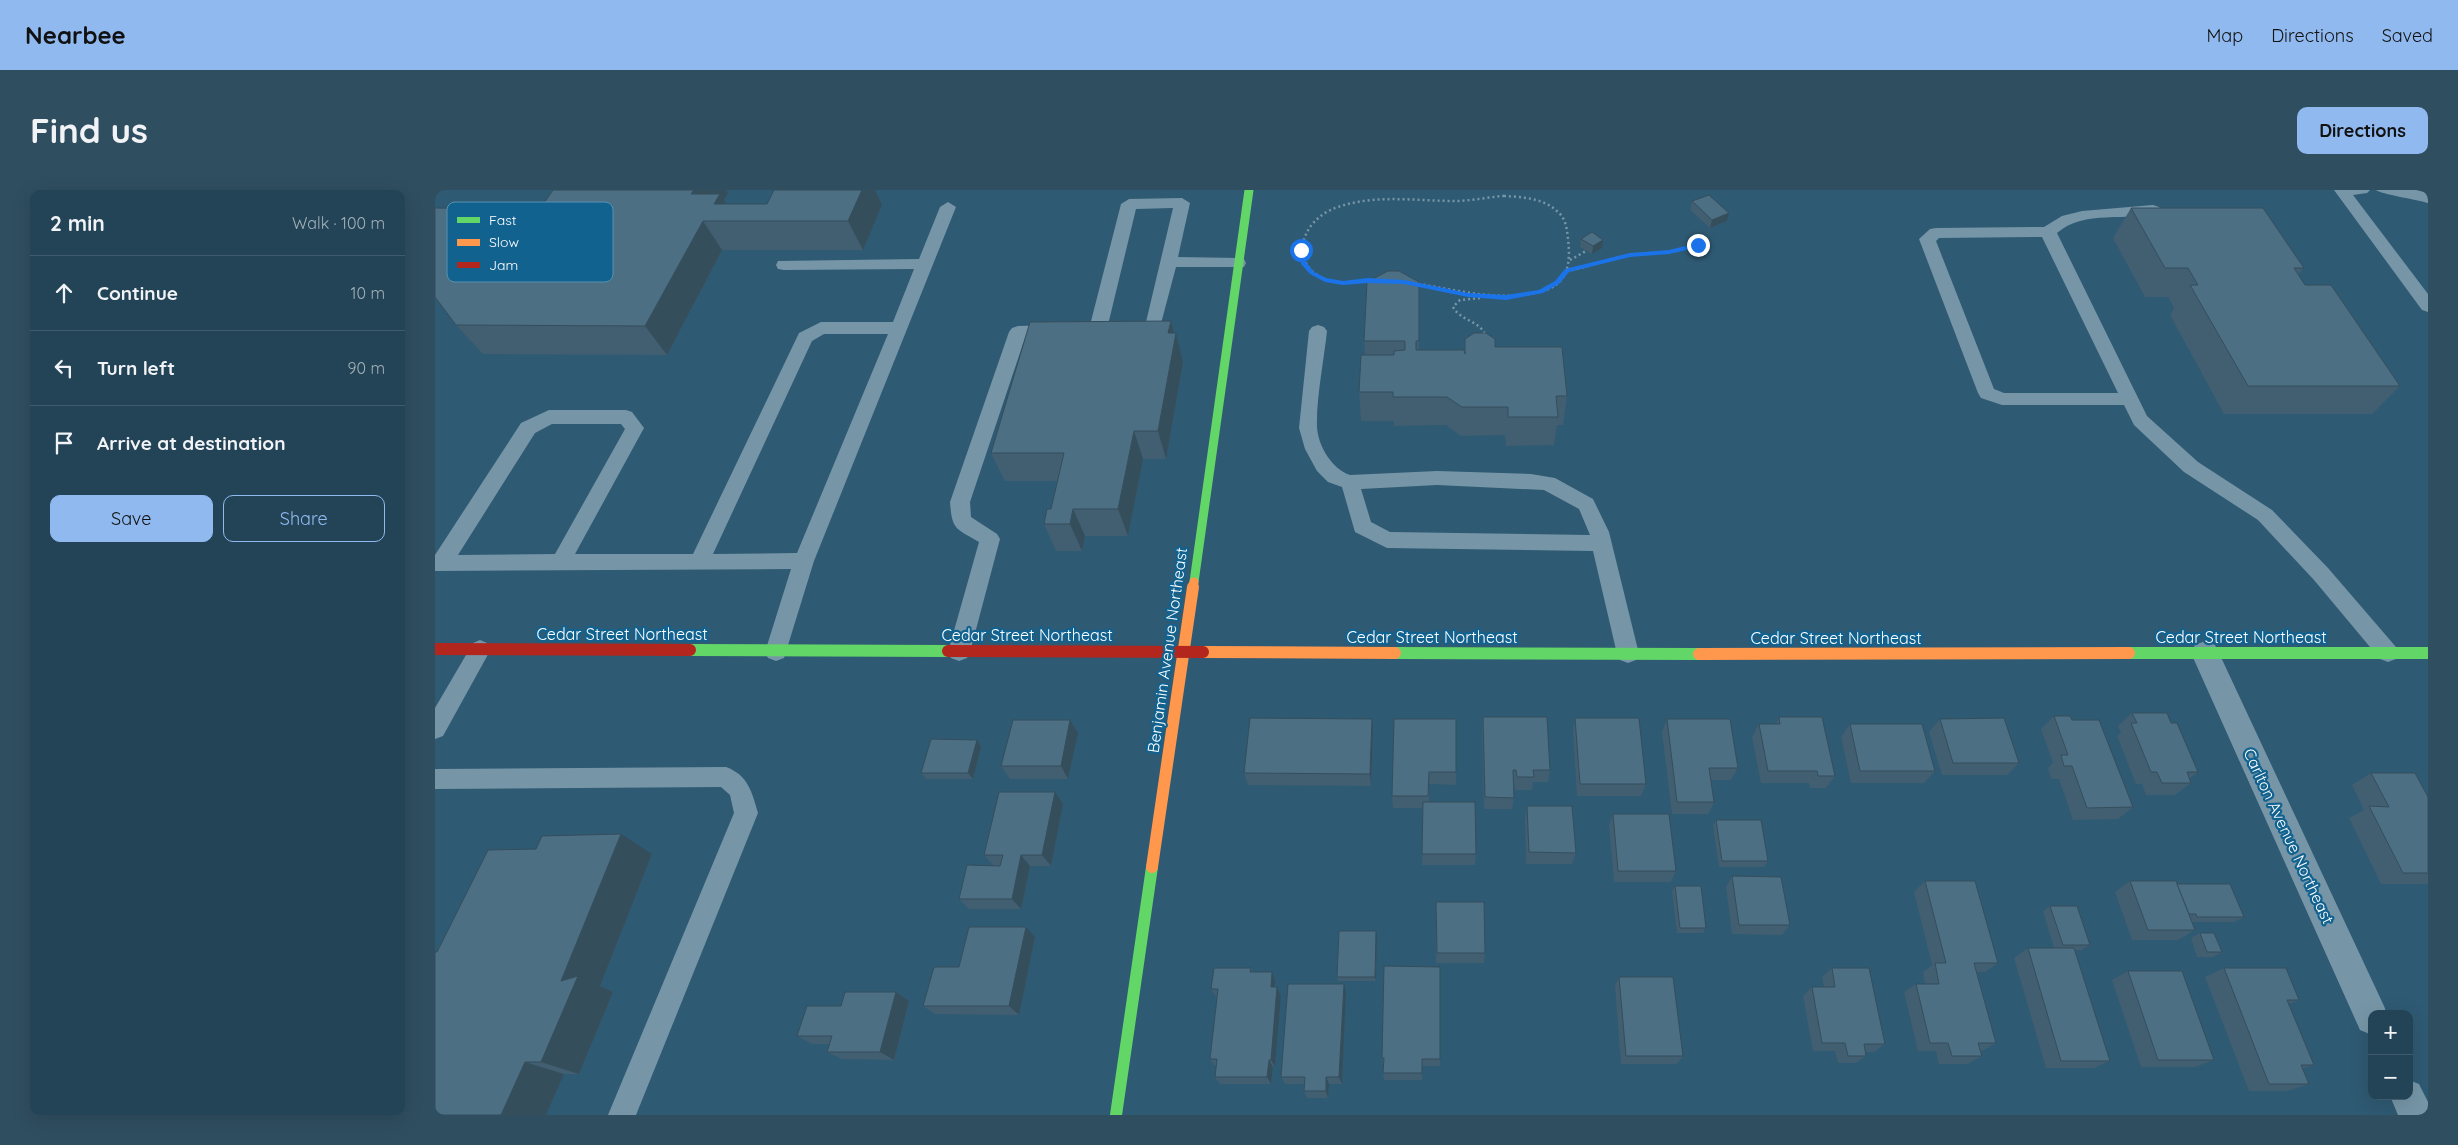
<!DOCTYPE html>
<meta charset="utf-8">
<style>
:root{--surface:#234456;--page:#2f4e60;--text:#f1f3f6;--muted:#a3b0b9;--line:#405c6c;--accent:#90b9f0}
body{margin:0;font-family:Quicksand,sans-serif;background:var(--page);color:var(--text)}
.controls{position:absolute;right:15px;bottom:15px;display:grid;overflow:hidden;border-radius:10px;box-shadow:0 5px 20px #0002}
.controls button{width:45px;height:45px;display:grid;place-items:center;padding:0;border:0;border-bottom:1px solid var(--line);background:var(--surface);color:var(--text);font:25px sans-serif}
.stop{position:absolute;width:15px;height:15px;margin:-11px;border:4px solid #1a73e8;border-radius:50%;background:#fff}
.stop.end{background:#1a73e8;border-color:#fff;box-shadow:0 1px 5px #0008}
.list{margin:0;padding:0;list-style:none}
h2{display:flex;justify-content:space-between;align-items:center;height:65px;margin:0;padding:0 20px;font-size:21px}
h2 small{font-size:16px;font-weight:400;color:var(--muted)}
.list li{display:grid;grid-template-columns:32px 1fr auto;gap:15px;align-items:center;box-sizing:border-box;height:75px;padding:0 20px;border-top:1px solid var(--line)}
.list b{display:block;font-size:19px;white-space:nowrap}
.list em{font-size:16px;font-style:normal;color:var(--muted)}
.actions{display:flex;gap:10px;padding:15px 20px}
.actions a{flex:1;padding:11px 0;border:1px solid var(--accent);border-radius:10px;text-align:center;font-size:18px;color:var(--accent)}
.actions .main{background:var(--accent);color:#111}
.icon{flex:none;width:28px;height:28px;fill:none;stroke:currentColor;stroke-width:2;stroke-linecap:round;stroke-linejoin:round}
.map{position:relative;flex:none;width:1993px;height:925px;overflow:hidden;border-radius:10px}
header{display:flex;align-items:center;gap:30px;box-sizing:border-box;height:70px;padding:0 25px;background:var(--accent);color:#111}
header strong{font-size:24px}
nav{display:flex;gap:28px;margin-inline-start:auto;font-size:18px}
.intro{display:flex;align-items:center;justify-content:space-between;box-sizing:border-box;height:120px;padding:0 30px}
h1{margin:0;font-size:35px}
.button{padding:12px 22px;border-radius:10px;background:var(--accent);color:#111;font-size:18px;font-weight:700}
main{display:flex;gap:30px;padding:0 30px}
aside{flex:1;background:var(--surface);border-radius:10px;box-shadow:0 5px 20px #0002}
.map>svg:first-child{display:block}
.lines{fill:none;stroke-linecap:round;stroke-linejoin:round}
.path{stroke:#7696a7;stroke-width:2.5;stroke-dasharray:2 3;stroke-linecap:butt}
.lane{fill:#7696a7;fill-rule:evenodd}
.street{fill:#7696a7;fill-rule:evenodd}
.fast-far1{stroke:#63d668;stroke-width:9}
.fast{stroke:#63d668;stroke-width:12}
.slow-far1{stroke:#ff974d;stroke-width:9}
.slow{stroke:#ff974d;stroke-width:12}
.jam{stroke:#b3261e;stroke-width:12}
.wall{fill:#415f71}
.shaded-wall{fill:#354e5c}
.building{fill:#4c6f83;stroke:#354e5c}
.route{fill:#1a73e8}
.labels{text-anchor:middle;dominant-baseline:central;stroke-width:4.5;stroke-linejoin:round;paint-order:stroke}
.street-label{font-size:16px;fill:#fff;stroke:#126290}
.key{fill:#126290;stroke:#5991b1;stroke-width:1}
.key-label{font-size:14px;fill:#fff}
</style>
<header>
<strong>Nearbee</strong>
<nav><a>Map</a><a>Directions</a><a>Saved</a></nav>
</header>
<div class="intro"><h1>Find us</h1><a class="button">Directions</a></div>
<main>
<aside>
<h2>2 min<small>Walk · 100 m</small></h2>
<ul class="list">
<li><svg class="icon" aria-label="ahead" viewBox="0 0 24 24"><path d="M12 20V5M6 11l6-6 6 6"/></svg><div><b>Continue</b></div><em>10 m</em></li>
<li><svg class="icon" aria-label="left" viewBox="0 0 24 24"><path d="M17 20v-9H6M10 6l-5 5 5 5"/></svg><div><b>Turn left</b></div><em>90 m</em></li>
<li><svg class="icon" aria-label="arrive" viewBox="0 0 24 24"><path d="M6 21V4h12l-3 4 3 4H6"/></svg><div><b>Arrive at destination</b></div></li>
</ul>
<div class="actions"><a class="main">Save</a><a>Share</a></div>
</aside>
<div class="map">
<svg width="1993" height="925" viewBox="0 0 1993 925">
<rect width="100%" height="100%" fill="#2f5a73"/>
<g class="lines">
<g class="path">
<path d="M 1069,6 C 1087,7 1109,8 1123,22 C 1131,29 1132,39 1133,49 C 1136,74 1133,96 1104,102 C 1059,113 1013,97 969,92 C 946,89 923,93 900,92 C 850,81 863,30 903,17 C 941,4 981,11 1020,11 C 1036,11 1053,7 1069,6 Z"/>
<polyline points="1135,70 1151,61"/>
<path d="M 1132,81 C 1150,78 1167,71 1185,67 C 1215,61 1244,66 1271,49"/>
<path d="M 1045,108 L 1025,110 L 1018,117 C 1025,130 1041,130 1049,142 L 1048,146"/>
</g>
<g class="lane">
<polygon points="1899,0 1935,0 1932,3 1918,5 1993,104 1993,122 1987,120"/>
<path d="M 1941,0 L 1981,0 L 1993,3 L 1993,13 C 1984,10 1945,4 1941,0 Z"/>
<polygon points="747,8 755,13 743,67 803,68 809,69 811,73 809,77 741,77 724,141 697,144 691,142 688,138 691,134 711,132 738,18 701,19 672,139 669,143 657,143 654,139 686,14 694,9"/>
<path d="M 513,12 L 521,17 L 379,371 L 349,468 L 341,471 L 333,468 L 330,462 L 356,379 L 0,381 L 0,365 L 86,233 L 114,220 L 191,220 L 197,222 L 209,238 L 140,364 L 258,364 L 364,143 L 386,132 L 458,132 L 479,79 L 349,80 L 343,79 L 341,75 L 343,71 L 484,69 L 505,17 ZM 389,144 L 453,144 L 362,363 L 278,364 L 377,151 ZM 117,234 L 186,234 L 190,239 L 120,364 L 23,365 L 100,243 Z"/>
<path d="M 1718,15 L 1724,17 L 1726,20 L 1724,23 C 1691,32 1650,19 1622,43 L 1712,226 L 1763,272 L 1837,320 L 1893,378 L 1961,457 L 1964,463 L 1961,469 L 1953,472 L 1945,469 L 1879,390 L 1823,330 L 1749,282 L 1699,235 L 1689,215 L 1567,215 L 1546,208 L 1543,203 L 1484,49 L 1495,39 L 1501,38 L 1609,37 L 1627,26 L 1647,21 ZM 1607,47 L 1683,203 L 1569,203 L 1559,199 L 1501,51 L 1504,48 Z"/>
<path d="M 621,135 L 627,137 L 630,141 L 627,145 L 590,148 L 535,312 L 536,327 L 562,344 L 565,349 L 535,462 L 532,468 L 524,471 L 516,468 L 513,462 L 544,352 C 521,338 517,341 515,312 L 574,142 L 577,138 L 583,136 Z"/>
<path d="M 883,135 L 889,137 L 892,141 C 889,170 881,209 882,237 C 883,256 897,279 915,285 L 1002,281 L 1096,284 L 1120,288 L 1158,309 L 1174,342 L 1204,464 L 1201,470 L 1193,473 L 1185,470 L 1182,464 L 1158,361 L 952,358 L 920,342 L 907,297 L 893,292 L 882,281 L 870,259 L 864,238 L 874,141 L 877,137 ZM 1002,295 L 1109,300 L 1144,319 L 1155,345 L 955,342 L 936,332 L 926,299 Z"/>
<polygon points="45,450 52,453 56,459 8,546 0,549 0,518 38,453"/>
<path d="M 291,577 C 313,585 317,602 323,623 L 201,925 L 173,925 L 299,623 L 295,605 L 286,597 L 0,599 L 0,579 Z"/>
</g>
<g class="street">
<polygon points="1770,451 1780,455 1784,463 1949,816 1952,824 1937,824 1937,845 1925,840 1756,463 1760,455"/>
<polygon points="1974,890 1984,894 1993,912 1993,925 1963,925 1955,906 1974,906"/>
</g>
<polyline class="fast-far1" points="759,392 814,0"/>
<g class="fast">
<polyline points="255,460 513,461"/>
<polyline points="960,463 1264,464"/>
<polyline points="1694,463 1993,463"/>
<polyline points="681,925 717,677"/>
</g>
<polyline class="slow-far1" points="758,398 759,392"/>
<g class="slow">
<polyline points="768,462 960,463"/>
<polyline points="1264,464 1694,463"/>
<polyline points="717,677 758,397"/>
</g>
<g class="jam">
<polyline points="0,459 255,460"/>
<polyline points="513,461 768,462"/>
</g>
</g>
<g class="wall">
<polygon points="293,3 289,10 291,14 447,15 428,60 287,60 232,165 48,164 21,135 105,19"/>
<polygon points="1257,11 1294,23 1292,31 1275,38 1255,20"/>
<polygon points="1696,18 1869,78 1863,85 1870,95 1965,196 1937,224 1789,224 1735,125 1739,118 1733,107 1710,107 1678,48"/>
<polygon points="1146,49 1167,58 1157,64 1145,57"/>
<polygon points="984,92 984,160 1029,162 1030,149 1060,157 1132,206 1128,235 1122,235 1119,255 1071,256 1070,245 1026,246 1011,235 959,236 959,231 926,231 924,202 930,165 929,151"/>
<polygon points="736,131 739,143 741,143 748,172 731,269 708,269 693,346 650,346 647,361 621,361 609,334 616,319 622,291 570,291 556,263"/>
<polygon points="1697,523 1736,533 1763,582 1754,589 1756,593 1740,605 1711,605 1707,594 1701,594 1682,546 1686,543 1683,536"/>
<polygon points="1619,526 1637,530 1698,617 1683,629 1638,630 1624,589 1616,589 1613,578 1618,573 1606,539"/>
<polygon points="1048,527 1115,580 1113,592 1098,592 1097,600 1080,600 1079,592 1078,592 1079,608 1077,619 1049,619 1047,540"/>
<polygon points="1344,527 1400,586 1391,598 1375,598 1374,593 1326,593 1317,547 1324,534 1341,534"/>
<polygon points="1140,528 1211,594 1206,606 1142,606 1138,541"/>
<polygon points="959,529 1021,582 1021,595 994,594 994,612 1041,664 1040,675 987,675 988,618 958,618 957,606"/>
<polygon points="1232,529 1303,578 1296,590 1276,590 1279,612 1273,624 1237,624 1227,542"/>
<polygon points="1505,529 1584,573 1572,585 1507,585 1494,542"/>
<polygon points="1415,534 1500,581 1489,593 1416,593 1406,547"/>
<polygon points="938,542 936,596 813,595 809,583"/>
<polygon points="643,543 633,589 575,589 566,576"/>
<polygon points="546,557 538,589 491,589 486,583"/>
<polygon points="1936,583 1993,607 1993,693 1991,694 1946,694 1914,628 1929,620 1917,595"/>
<polygon points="628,614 616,676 595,676 586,719 534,719 524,709 559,676 549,665"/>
<polygon points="1092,616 1141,663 1137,674 1091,674 1090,628"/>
<polygon points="1178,624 1241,681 1236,692 1179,692 1174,635"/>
<polygon points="1281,630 1333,671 1329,677 1284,677 1278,636"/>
<polygon points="217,664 165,796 178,802 144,884 129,884 111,925 2,762"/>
<polygon points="1297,686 1355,735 1347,745 1297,744 1291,697"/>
<polygon points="1490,691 1563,773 1550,782 1542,782 1561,853 1547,861 1545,861 1547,866 1533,874 1504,874 1501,861 1483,861 1469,802 1481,794 1490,794 1488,782 1497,775 1479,702"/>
<polygon points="1695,691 1742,694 1809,727 1799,732 1757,732 1760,740 1743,750 1697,750 1680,702"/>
<polygon points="1240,696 1271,738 1268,743 1242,743 1237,701"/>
<polygon points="1001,712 1050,763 1049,773 1001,773"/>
<polygon points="1615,716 1655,755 1647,760 1640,760 1675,871 1659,878 1611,878 1579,768 1593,758 1619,758 1608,721"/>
<polygon points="1765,743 1787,762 1778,767 1762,767 1756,748"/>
<polygon points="942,746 941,791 903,791 902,787"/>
<polygon points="600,747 584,825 500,824 488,816 524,777"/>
<polygon points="1005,777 1005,876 987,876 987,890 949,890 948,883 949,875 948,875 947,868"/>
<polygon points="816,778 818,782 840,791 840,797 842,797 846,806 840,877 838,877 836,894 785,894 780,887 781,876 780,876 775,869 782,808 776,799"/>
<polygon points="1397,778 1450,854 1439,862 1430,862 1431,866 1421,873 1403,873 1400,861 1378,861 1368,806 1377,797 1389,797 1387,787"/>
<polygon points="1789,778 1864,810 1854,814 1879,875 1867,879 1874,894 1852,901 1814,901 1770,787"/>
<polygon points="1693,781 1779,870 1760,877 1706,877 1677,790"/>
<polygon points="1184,787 1248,866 1242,874 1186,874 1180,796"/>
<polygon points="461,802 474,811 459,870 407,869 392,862 395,854 377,854 362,846"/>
<polygon points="911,802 907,894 894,894 893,908 872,908 869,901 869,894 850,894 846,887"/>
</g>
<g class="shaded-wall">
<polygon points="259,0 291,0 293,3 289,10 301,31 256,4"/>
<polygon points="427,0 440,0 447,15 428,60 413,31"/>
<polygon points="1294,23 1292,31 1275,38 1277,30"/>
<polygon points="268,31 287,60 232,165 210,136"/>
<polygon points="1168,50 1167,58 1157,64 1158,56"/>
<polygon points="736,131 740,147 741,143 748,172 731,269 723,241 733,143"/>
<polygon points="699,241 708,269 693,346 683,319"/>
<polygon points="638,319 650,346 647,361 635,334"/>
<polygon points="937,529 938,542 936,596 935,584"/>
<polygon points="635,530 643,543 633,589 626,576"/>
<polygon points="542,550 546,557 538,589 533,583"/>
<polygon points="620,602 628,614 616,676 607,665"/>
<polygon points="186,644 217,664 165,796 178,802 144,884 106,872 126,791"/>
<polygon points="586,665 595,676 586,719 577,709"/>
<polygon points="591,737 600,747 584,825 574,816"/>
<polygon points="941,741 942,746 941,791 940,787"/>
<polygon points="837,782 840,791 839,806 836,797"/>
<polygon points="909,794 911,802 907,894 904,887"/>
<polygon points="842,797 846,806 840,877 836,870"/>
<polygon points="461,802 474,811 459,870 445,862"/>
<polygon points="834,870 838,877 836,894 832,887"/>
<polygon points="90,872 129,884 111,925 66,925"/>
<polygon points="891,887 894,894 893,908 891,901"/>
</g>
<g class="building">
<polygon points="118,0 259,0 256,4 285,4 279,14 332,14 339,0 427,0 413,31 268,31 210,136 21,135 0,107 0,18 105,19"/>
<polygon points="1274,5 1294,23 1277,30 1257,11"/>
<polygon points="1696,18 1828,18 1869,78 1859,78 1870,95 1896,95 1965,196 1813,196 1755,95 1763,95 1753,78 1730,78"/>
<polygon points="1157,42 1168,50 1158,56 1146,49"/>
<polygon points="953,81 964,81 984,92 984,151 981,151 981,160 1029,160 1030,164 1030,149 1039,143 1051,143 1060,149 1060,157 1127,157 1132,206 1121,206 1123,227 1073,227 1073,217 1027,217 1012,207 958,207 958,202 924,202 926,165 959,165 959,161 970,160 970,151 929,151 932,92"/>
<polygon points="736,131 733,143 741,143 723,241 699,241 683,319 638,319 635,334 609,334 612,319 616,319 629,263 556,263 595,132"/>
<polygon points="1697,523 1732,523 1736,533 1742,533 1763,582 1752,582 1756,593 1727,593 1722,582 1716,582 1696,533 1702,533"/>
<polygon points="1619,526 1635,526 1637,530 1664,530 1698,617 1652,618 1637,576 1629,576 1626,565 1633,565"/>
<polygon points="1048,527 1112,527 1115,580 1098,580 1099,587 1082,587 1081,580 1078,580 1079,608 1050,607"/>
<polygon points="1344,527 1387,527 1400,586 1383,586 1382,581 1333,581 1324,534 1345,534"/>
<polygon points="815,528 937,529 935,584 809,583"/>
<polygon points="1140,528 1204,528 1211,594 1145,594"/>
<polygon points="1569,528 1584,573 1518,573 1505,529"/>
<polygon points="959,529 1021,529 1021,582 994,582 993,606 957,606"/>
<polygon points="1232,529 1295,529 1303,578 1274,578 1279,612 1242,612"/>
<polygon points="578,530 635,530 626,576 566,576"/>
<polygon points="1415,534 1487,534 1500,581 1425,581"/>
<polygon points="496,549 542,550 533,583 486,583"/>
<polygon points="1936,583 1980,583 1993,607 1993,683 1968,683 1934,616 1954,617"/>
<polygon points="564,602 620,602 607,665 586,665 577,709 524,709 532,675 565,676 568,665 549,665"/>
<polygon points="988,612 1040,612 1041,664 987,664"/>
<polygon points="1092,616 1137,616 1141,663 1094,662"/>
<polygon points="1178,624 1234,624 1241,681 1183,681"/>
<polygon points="1281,630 1326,630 1333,671 1287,671"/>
<polygon points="186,644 126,791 143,786 106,872 90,872 66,925 0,925 0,762 2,762 53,660 101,659 107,646"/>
<polygon points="1297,686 1346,687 1355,735 1304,735"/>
<polygon points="1490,691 1540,691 1563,773 1539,773 1561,853 1543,853 1547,866 1517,866 1513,853 1495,853 1481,794 1504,794 1500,773 1511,773"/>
<polygon points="1695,691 1741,691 1760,740 1713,740"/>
<polygon points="1742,694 1795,694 1809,727 1762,727 1761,724 1754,724"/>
<polygon points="1240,696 1266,696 1271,738 1245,738"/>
<polygon points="1001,712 1049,712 1050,763 1002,763"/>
<polygon points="1615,716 1642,716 1655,755 1628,755"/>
<polygon points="534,737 591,737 574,816 488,816 499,777 524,777"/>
<polygon points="904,741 941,741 940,787 902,787"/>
<polygon points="1765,743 1779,743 1787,762 1772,762"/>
<polygon points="1593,758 1639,758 1675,871 1626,871"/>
<polygon points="949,776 1005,777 1005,869 987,869 987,883 948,883 949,868 947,868"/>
<polygon points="779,778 816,778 815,782 837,782 836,797 842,797 836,870 834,870 832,887 780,887 782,869 775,869 783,799 776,799"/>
<polygon points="1397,778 1434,778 1450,854 1429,854 1431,866 1413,866 1410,853 1387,853 1377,797 1400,797"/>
<polygon points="1789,778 1851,778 1864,810 1852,810 1879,875 1866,875 1874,894 1834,894"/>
<polygon points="1693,781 1747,781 1779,870 1723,870"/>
<polygon points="1184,787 1238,787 1248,866 1191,866"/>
<polygon points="853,794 909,794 904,887 891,887 891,901 869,901 870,887 846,887"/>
<polygon points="410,802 461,802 445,862 392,862 397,846 362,846 372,816 406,816"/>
</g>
<polygon class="route" points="1263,53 1265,57 1234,64 1195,67 1134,82 1124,94 1108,103 1071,110 1033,107 969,94 933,93 908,95 890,92 875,84 866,74 863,60 868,59 871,72 879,82 891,88 908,91 933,88 969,90 1033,103 1071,105 1104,100 1120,91 1130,79 1195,63 1234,60"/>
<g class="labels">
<g class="street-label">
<text x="187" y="444">Cedar Street Northeast</text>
<text x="592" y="445">Cedar Street Northeast</text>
<text x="997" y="447">Cedar Street Northeast</text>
<text x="1806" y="447">Cedar Street Northeast</text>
<text x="1401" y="448">Cedar Street Northeast</text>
<text transform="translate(732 460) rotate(-82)">Benjamin Avenue Northeast</text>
<text transform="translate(1854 646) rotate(65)">Carlton Avenue Northeast</text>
</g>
</g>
<rect x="12" y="12" width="166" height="80" rx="8" class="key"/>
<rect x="22" y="27" width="23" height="6" fill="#63d668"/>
<rect x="22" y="49" width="23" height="7" fill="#ff974d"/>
<rect x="22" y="72" width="23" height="6" fill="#b3261e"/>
<g class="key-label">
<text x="54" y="35">Fast</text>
<text x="54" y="57">Slow</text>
<text x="54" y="80">Jam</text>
</g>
</svg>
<div class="controls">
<button>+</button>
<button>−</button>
</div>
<div class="stop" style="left:866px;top:60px"></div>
<div class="stop end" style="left:1263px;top:55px"></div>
</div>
</main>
